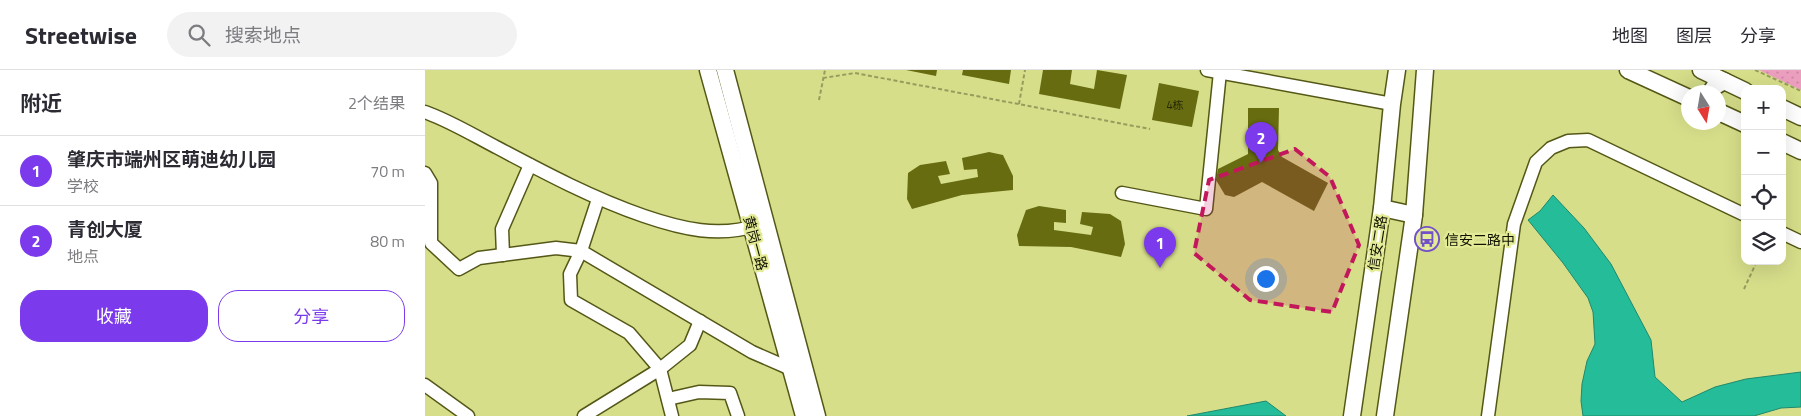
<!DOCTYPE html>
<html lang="zh">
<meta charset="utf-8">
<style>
:root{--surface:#fff;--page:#f2f2f3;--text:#2b2b33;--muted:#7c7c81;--line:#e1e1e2;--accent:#7c3aed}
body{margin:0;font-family:"Titillium Web","Noto Sans SC",sans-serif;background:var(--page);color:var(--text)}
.controls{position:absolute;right:15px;top:15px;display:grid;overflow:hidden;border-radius:10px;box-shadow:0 5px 20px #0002}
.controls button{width:45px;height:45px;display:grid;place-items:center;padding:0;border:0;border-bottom:1px solid var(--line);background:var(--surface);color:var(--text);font:25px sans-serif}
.compass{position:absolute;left:1256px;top:15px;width:45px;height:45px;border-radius:50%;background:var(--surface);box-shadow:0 5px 20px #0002;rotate:169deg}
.you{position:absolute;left:840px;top:208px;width:18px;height:18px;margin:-12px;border:4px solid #fff;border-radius:50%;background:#1a73e8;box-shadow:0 0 0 8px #1a73e833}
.badge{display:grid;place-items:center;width:32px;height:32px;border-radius:50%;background:var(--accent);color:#fff;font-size:16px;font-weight:700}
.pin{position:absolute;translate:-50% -41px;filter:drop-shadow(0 1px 2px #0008)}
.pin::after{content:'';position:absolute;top:26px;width:18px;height:15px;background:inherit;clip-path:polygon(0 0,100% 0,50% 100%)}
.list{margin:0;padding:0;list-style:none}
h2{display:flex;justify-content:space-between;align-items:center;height:65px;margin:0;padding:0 20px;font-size:21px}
h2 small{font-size:16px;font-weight:400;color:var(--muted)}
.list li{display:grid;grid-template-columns:32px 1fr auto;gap:15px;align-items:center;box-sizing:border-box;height:70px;padding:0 20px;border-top:1px solid var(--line)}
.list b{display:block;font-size:19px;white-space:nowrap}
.list p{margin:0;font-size:16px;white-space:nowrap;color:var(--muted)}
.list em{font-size:16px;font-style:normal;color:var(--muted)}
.actions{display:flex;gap:10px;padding:15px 20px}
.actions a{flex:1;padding:11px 0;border:1px solid var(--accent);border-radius:20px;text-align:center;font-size:18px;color:var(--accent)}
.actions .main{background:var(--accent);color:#fff}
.icon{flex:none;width:28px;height:28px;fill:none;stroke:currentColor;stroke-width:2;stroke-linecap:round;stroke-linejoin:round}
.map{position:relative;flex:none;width:1376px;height:346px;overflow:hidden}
header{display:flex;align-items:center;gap:30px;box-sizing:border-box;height:70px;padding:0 25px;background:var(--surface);border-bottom:1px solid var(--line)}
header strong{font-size:24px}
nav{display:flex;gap:28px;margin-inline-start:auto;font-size:18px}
.search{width:350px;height:45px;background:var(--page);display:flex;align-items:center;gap:12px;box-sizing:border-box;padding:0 18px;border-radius:28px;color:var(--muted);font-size:19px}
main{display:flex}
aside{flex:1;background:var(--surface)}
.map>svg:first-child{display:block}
.park{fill:url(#park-dots)}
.water{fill:#25bc9a;stroke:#1f896c}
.building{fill:#676c11}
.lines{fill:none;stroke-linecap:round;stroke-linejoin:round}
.minor-casing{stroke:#545716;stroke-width:15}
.major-casing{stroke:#545716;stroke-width:19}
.path{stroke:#979c5e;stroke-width:2;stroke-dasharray:4 2.5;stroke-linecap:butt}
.minor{stroke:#fff;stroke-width:12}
.major{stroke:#fff;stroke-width:16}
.marked{fill:#c2185b;fill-opacity:0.2;stroke:#c2185b;stroke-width:4;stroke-dasharray:10 6;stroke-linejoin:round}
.labels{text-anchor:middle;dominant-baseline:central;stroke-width:4.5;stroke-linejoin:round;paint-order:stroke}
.number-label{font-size:11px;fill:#262804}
.poi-label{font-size:14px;fill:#111200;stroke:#e4eb97;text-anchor:start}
.street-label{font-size:14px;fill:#111200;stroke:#e4eb97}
</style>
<header>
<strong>Streetwise</strong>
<div class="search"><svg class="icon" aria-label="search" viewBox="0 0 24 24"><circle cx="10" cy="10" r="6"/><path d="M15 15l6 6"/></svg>搜索地点</div>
<nav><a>地图</a><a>图层</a><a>分享</a></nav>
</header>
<main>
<aside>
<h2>附近<small>2个结果</small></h2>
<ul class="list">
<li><span class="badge">1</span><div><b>肇庆市端州区萌迪幼儿园</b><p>学校</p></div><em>70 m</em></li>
<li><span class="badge">2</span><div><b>青创大厦</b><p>地点</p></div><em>80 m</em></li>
</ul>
<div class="actions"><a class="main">收藏</a><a>分享</a></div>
</aside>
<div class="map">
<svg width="1376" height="346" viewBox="0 0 1376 346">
<defs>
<pattern id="park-dots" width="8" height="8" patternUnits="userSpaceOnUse" patternTransform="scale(1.25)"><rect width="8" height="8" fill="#eb9ebe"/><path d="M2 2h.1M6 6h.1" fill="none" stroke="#c887a2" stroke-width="1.8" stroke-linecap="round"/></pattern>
</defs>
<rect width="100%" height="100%" fill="#d6de8a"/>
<polygon class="park" points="1334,0 1376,0 1376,20"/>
<g class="water">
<polygon points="1128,125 1159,158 1186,194 1226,270 1230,307 1257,332 1290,317 1321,309 1376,302 1376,337 1356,338 1329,346 1158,346 1156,331 1157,314 1162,291 1170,274 1168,242 1163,228 1138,193 1103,150 1115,141"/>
<polygon points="841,331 861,346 762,346"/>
</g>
<g class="building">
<polygon points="481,0 512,0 511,6"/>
<polygon points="538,0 586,0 584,14 537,5"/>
<polygon points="618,0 647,0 645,14 669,19 672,0 702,5 695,39 614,24"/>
<polygon points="734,13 774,21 767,57 727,50"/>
<polygon points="823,38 854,38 853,80 857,87 903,113 889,141 837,112 809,127 800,125 791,110 793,99 823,84"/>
<polygon points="564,82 578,85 588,106 588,120 537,125 487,139 482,129 483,103 495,95 521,91 525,104 513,106 516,114 553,107 552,99 539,100 537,88"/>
<polygon points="614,136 641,140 641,153 629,152 629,160 666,165 668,157 655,154 657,142 685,144 696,151 700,174 696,187 646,177 594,176 592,165 601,140"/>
</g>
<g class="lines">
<defs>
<g id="minor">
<polyline points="782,0 967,34"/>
<path d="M 0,42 C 25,51 48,65 71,77 C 120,103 167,128 219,146 C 257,159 294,168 333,155"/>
<polyline points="0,103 6,113 6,173 34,199 54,188 131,178 156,181 327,282 366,299"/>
<polyline points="697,123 781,139 795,2"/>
<polyline points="173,129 156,181 145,204 146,230 204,263 235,299 247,346"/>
<polyline points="1357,163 1376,172"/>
<polyline points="78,185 77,159 105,95"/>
<polyline points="0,315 43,346"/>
<polyline points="243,329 274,322 305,323 313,346"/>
<polyline points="159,346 235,299 265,275 275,251"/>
<polyline points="1063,346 1089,154 1111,92 1126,78 1143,71 1163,70 1320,145"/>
</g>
<g id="major">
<polyline points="283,0 379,346"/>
<polyline points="300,0 392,346"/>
<polyline points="1203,0 1264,28"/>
<polyline points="1276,0 1320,21"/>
<polyline points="1286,22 1289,17 1299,11"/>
<polyline points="1357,38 1376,47"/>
<polyline points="1294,42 1320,54"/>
<polyline points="1357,72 1376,81"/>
<polyline points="957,138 989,145"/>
<polyline points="927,346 957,138 967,34 972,0"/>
<polyline points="960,346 989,145 1000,0"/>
</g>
</defs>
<use href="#minor" class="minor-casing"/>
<use href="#major" class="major-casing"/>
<g class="path">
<polyline points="1330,0 1376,21"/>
<polyline points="398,8 430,3 725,59"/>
<polyline points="394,30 400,0"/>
<polyline points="594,34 600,0"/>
<polyline points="1319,219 1332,191"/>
</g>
<use href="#minor" class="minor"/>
<use href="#major" class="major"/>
</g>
<path class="marked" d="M 870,79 L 905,107 L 934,175 L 907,242 L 825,230 L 769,183 L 784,110 Z"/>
<defs>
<symbol id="bus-ring" viewBox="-11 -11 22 22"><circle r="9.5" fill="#e4eb97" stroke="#7350c9" stroke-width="1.5"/><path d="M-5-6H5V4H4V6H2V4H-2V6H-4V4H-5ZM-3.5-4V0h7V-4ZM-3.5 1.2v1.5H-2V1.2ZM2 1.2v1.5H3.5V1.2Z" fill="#7350c9"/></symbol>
</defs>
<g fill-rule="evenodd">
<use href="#bus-ring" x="988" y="155" width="28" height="28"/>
</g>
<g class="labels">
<g class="number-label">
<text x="750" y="35">4栋</text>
</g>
<g class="poi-label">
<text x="1020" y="169">信安二路中</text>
</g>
<g class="street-label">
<text transform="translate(331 173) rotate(75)">黄岗一路</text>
<text transform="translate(952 173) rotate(-81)">信安二路</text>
</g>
</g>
</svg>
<div class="controls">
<button>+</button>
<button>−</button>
<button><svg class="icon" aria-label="locate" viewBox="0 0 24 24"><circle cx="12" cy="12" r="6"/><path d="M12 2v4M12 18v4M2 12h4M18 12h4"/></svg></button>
<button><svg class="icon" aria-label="layers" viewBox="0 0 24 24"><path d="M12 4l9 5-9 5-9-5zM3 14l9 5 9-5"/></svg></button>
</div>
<svg class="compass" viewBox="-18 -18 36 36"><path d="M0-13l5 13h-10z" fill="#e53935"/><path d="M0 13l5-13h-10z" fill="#7c7c81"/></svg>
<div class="you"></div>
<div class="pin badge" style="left:735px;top:198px">1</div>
<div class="pin badge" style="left:836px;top:93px">2</div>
</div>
</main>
